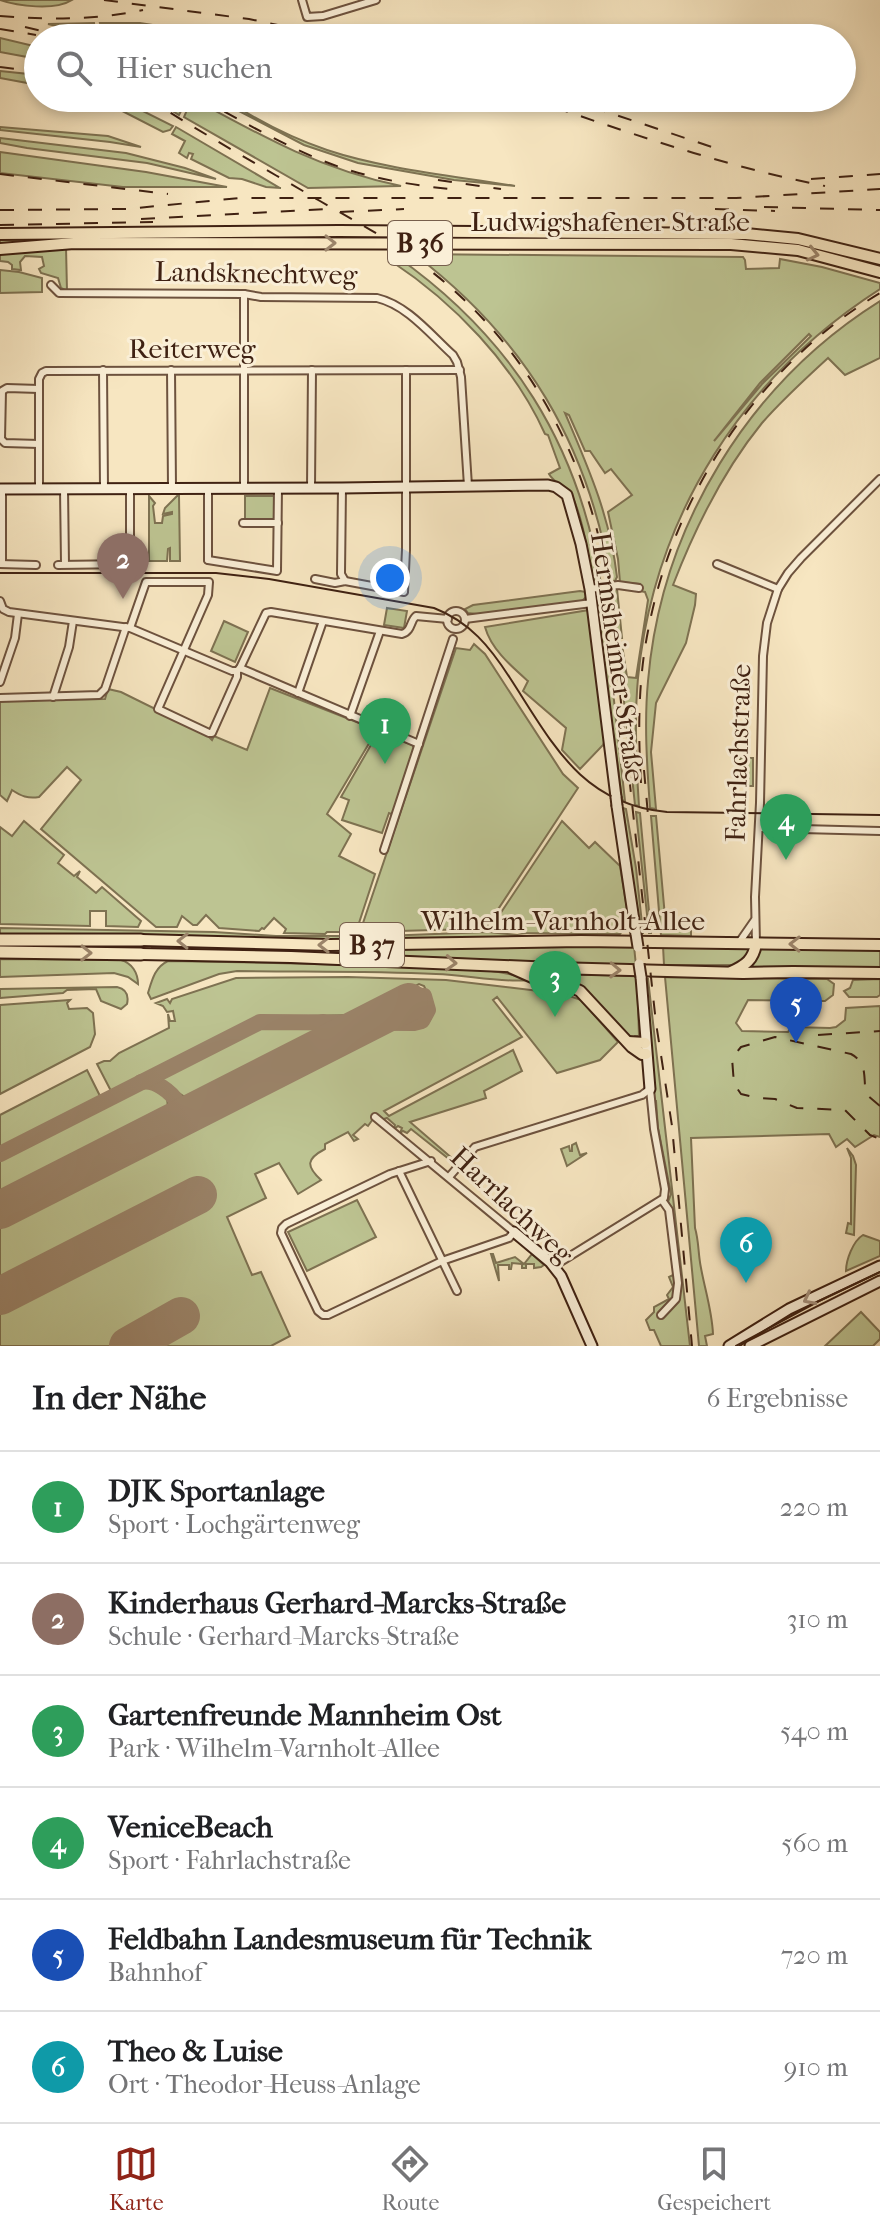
<!DOCTYPE html>
<html lang="de">
<meta charset="utf-8">
<style>
:root{--surface:#fff;--page:#f6f6f6;--text:#202124;--muted:#757577;--line:#e0e0e0;--accent:#8f2418}
body{margin:0;font-family:"IM FELL French Canon",serif;background:var(--page);color:var(--text)}
.you{position:absolute;left:390px;top:578px;width:28px;height:28px;margin:-20px;border:6px solid #fff;border-radius:50%;background:#1a73e8;box-shadow:0 0 0 12px #1a73e833}
.badge{display:grid;place-items:center;width:52px;height:52px;border-radius:50%;background:var(--accent);color:#fff;font-size:26px;font-weight:700}
.pin{position:absolute;translate:-50% -66px;filter:drop-shadow(0 2px 4px #0008)}
.pin::after{content:'';position:absolute;top:42px;width:28px;height:24px;background:inherit;clip-path:polygon(0 0,100% 0,50% 100%)}
.list{margin:0;padding:0;list-style:none}
h2{display:flex;justify-content:space-between;align-items:center;height:104px;margin:0;padding:0 32px;font-size:34px}
h2 small{font-size:26px;font-weight:400;color:var(--muted)}
.list li{display:grid;grid-template-columns:52px 1fr auto;gap:24px;align-items:center;box-sizing:border-box;height:112px;padding:0 32px;border-top:2px solid var(--line)}
.list b{display:block;font-size:30px;white-space:nowrap}
.list p{margin:0;font-size:26px;white-space:nowrap;color:var(--muted)}
.list em{font-size:26px;font-style:normal;color:var(--muted)}
.icon{flex:none;width:44px;height:44px;fill:none;stroke:currentColor;stroke-width:2;stroke-linecap:round;stroke-linejoin:round}
.map{position:relative;flex:none;width:880px;height:1346px;overflow:hidden}
.search{position:absolute;background:var(--surface);box-shadow:0 4px 12px #0003;left:24px;right:24px;top:24px;height:88px;display:flex;align-items:center;gap:20px;box-sizing:border-box;padding:0 28px;border-radius:44px;color:var(--muted);font-size:30px}
.sheet{height:776px;background:var(--surface)}
nav{display:flex;justify-content:space-around;align-items:center;box-sizing:border-box;height:112px;border-top:2px solid var(--line);background:var(--surface);font-size:22px;color:var(--muted)}
nav a{display:grid;justify-items:center;gap:4px}
nav .on{color:var(--accent)}
.map>svg:first-child{display:block}
.green{fill:#bdc492;stroke:#7e7252;stroke-width:2;fill-rule:evenodd}
.lines{fill:none;stroke-linecap:round;stroke-linejoin:round}
.taxiway{stroke:#9b846a;stroke-width:16}
.runway{stroke:#9b846a;stroke-width:38}
.street-casing{stroke:#6d523e;stroke-width:10}
.secondary-casing{stroke:#3f2112;stroke-width:13}
.primary-casing{stroke:#3f2112;stroke-width:14}
.highway-casing{stroke:#3f2112;stroke-width:15}
.street{stroke:#faefd7;stroke-width:6}
.secondary{stroke:#faefd7;stroke-width:9}
.primary{stroke:#f7e6c1;stroke-width:10}
.highway{stroke:#f7e6c1;stroke-width:11}
.tram{stroke:#3f2112;stroke-width:2}
.rail{stroke:#3f2112;stroke-width:2;stroke-dasharray:14 14;stroke-linecap:butt}
.secondary-bridge-casing{stroke:#3f2112;stroke-width:13;stroke-linecap:butt}
.secondary-bridge{stroke:#faefd7;stroke-width:9}
.oneway{stroke:#9b846a}
.oneway2{stroke:#a6927e}
.labels{text-anchor:middle;dominant-baseline:central;stroke-width:6;stroke-linejoin:round;paint-order:stroke}
.shield{fill:#faefd7;stroke:#775f4d;stroke-width:2}
.shield-label{font-size:26px;font-weight:bold;fill:#3f2112}
.street-label{font-size:28px;fill:#3f2112;stroke:#faefd7}
</style>
<div class="map">
<svg width="880" height="1346" viewBox="0 0 880 1346">
<rect width="100%" height="100%" fill="#f7e6c1"/>
<filter id="stains"><feTurbulence type="fractalNoise" baseFrequency=".0025" numOctaves="4"/><feColorMatrix values="0 0 0 0 .2 0 0 0 0 .09 0 0 0 0 .02 0 0 0 .5 -.17"/></filter>
<radialGradient id="worn" r=".72"><stop offset=".6" stop-color="#630" stop-opacity="0"/><stop offset="1" stop-color="#630" stop-opacity=".3"/></radialGradient>
<g class="green">
<path d="M 0,0 L 72,0 C 55,11 17,6 0,0 Z"/>
<polygon points="94,23 95,35 48,24"/>
<polygon points="100,23 140,23 236,38 178,38 106,29 101,27"/>
<polygon points="0,38 38,47 38,59 0,52"/>
<polygon points="0,71 38,75 38,85 0,78"/>
<polygon points="97,98 117,98 173,126 170,130 163,132"/>
<polygon points="152,98 179,98 183,107 179,115"/>
<path d="M 188,98 L 192,98 C 263,137 320,169 401,186 L 308,188 L 184,117 L 190,103 Z"/>
<path d="M 214,98 L 223,98 C 255,119 291,138 327,150 C 384,169 455,176 515,186 L 454,180 L 358,163 L 304,145 Z"/>
<polygon points="0,127 108,136 141,147 110,142 0,130"/>
<polygon points="176,127 280,188 281,188 266,187 242,179 229,178 191,159 193,154 189,153 187,158 179,153 185,141 172,134"/>
<polygon points="0,138 126,153 185,168 216,179 147,163 27,148 0,143"/>
<polygon points="0,152 146,172 227,187 123,187 0,173"/>
<polygon points="304,235 755,238 754,242 0,245 0,237"/>
<polygon points="66,247 67,291 61,288 58,278 41,273 39,269 44,266 42,257 25,256 20,262 21,270 12,269 12,265 8,262 0,261 0,252"/>
<path d="M 414,254 L 743,257 L 745,260 L 746,269 L 779,268 L 780,259 L 822,267 L 880,283 L 880,289 C 743,377 654,515 638,678 C 634,721 636,763 639,806 L 635,805 L 612,589 L 617,589 L 622,638 L 619,638 L 619,644 L 622,645 L 627,677 L 636,678 L 648,600 L 645,592 L 639,591 L 640,584 L 620,582 L 618,559 L 608,512 L 632,495 L 611,469 L 605,473 L 590,451 L 585,451 L 569,415 L 565,413 C 588,467 610,516 617,577 L 615,581 L 611,582 C 589,445 525,338 414,254 ZM 809,334 L 811,336 L 762,384 L 714,441 L 760,383 Z"/>
<path d="M 396,256 C 511,337 579,444 601,584 L 595,583 L 593,580 C 588,555 583,518 572,496 C 567,485 555,485 549,474 L 560,468 L 548,435 L 545,434 C 513,363 453,302 391,261 Z"/>
<polygon points="0,270 19,272 42,278 42,292 0,293"/>
<path d="M 880,301 L 880,358 L 845,375 L 828,358 C 805,379 782,400 762,423 C 723,471 695,528 673,585 L 696,594 L 695,605 L 686,643 L 656,703 L 651,752 L 656,809 L 650,808 C 647,766 644,723 648,681 C 661,526 749,383 880,301 Z"/>
<polygon points="149,496 155,503 153,506 155,523 162,523 163,516 172,514 172,512 163,514 165,508 177,496 179,496 180,561 170,561 170,548 168,549 167,561 149,561"/>
<rect x="245" y="496" width="31" height="24"/>
<polygon points="580,591 586,592 586,597 582,601 476,615 476,614 468,613 465,609 473,605"/>
<polygon points="602,591 625,801 622,800 614,736 611,730 595,592"/>
<polygon points="387,608 407,611 404,628 384,625"/>
<path d="M 589,610 L 605,740 L 603,745 L 580,769 L 562,750 L 566,728 L 523,691 L 528,681 C 511,666 491,649 485,627 Z"/>
<polygon points="224,621 248,632 235,662 211,651"/>
<polygon points="474,644 485,654 563,774 578,788 487,926 471,929 362,932 361,929 456,648 470,650"/>
<path d="M 270,688 L 377,730 L 327,814 L 351,834 L 339,856 L 375,874 L 358,926 L 353,932 L 327,932 L 325,934 L 284,933 L 286,929 L 274,918 L 264,929 L 262,928 L 259,931 L 219,928 L 206,915 L 197,925 L 193,925 L 182,916 L 177,927 L 156,927 L 41,829 L 81,780 L 67,767 L 39,797 C 28,799 21,796 12,790 L 7,801 L 0,795 L 0,700 L 105,699 L 108,689 L 121,692 L 206,734 L 212,740 L 214,736 L 247,750 Z"/>
<polygon points="379,731 412,745 415,749 394,815 389,813 382,833 342,820 349,800 341,797"/>
<rect x="740" y="758" width="13" height="28"/>
<polygon points="623,808 626,809 636,868 643,933 640,934"/>
<polygon points="636,812 640,813 651,933 649,933"/>
<polygon points="651,816 656,816 666,928 691,929 691,936 661,935"/>
<polygon points="24,821 64,855 58,863 74,876 80,871 77,877 96,893 102,887 141,921 138,927 106,926 106,911 90,911 90,926 0,924 0,827 12,836"/>
<polygon points="562,821 589,848 595,842 620,866 629,921 620,934 522,933 494,927 496,920"/>
<polygon points="0,928 214,932 276,936 382,936 488,932 536,937 332,939 0,935"/>
<polygon points="498,946 634,946 636,966 293,952 152,951 152,947 319,950"/>
<polygon points="663,946 745,948 750,951 749,957 734,965 664,965"/>
<polygon points="759,948 880,949 880,969 746,969 756,959"/>
<path d="M 0,959 L 121,960 C 132,963 138,973 138,984 L 128,977 L 114,973 L 0,977 Z"/>
<path d="M 168,961 C 250,962 332,964 414,967 C 451,969 494,966 529,980 C 498,983 468,975 436,974 C 370,971 303,972 237,971 L 219,974 L 151,999 L 148,993 C 152,980 155,967 168,961 Z"/>
<polygon points="560,974 637,976 639,1036 635,1036 632,1040 588,992 557,981 556,976"/>
<path d="M 348,977 L 446,980 L 564,994 L 581,1000 L 618,1042 L 600,1060 L 557,1073 L 497,997 L 493,1000 L 522,1037 L 384,1111 L 389,1116 L 513,1050 L 522,1071 L 484,1091 L 486,1098 L 410,1122 L 453,1159 L 464,1147 L 465,1149 L 454,1163 L 411,1129 L 407,1133 L 403,1131 L 400,1133 L 402,1128 L 398,1126 L 393,1130 L 395,1125 L 387,1118 L 381,1120 L 373,1119 L 368,1126 L 365,1124 L 353,1135 L 358,1139 L 354,1141 L 348,1132 L 325,1144 L 325,1149 C 306,1159 306,1166 321,1180 L 298,1194 L 279,1163 L 255,1174 L 266,1198 L 227,1217 L 252,1275 L 261,1272 L 290,1336 L 271,1346 L 0,1346 L 0,1222 L 379,1029 L 424,1027 C 439,1014 431,1001 424,986 L 419,984 L 356,1015 L 259,1017 L 113,1092 L 111,1091 L 97,1064 L 104,1061 L 110,1061 L 119,1053 L 169,1028 L 168,1014 L 170,1021 L 175,1021 L 173,1011 L 167,1012 L 163,1006 L 156,1003 L 167,999 L 170,1003 L 172,999 L 236,978 Z"/>
<path d="M 665,977 L 827,979 L 834,984 L 833,995 L 825,1001 L 748,1000 L 736,1023 L 742,1031 L 788,1032 L 791,1027 L 830,1028 L 836,1027 L 845,1020 L 846,1008 L 880,1006 L 880,1137 L 874,1135 L 855,1147 L 847,1139 L 836,1147 L 829,1134 L 691,1138 L 695,1228 C 699,1241 698,1254 701,1268 C 705,1290 712,1311 713,1334 L 705,1336 L 707,1346 L 699,1346 Z"/>
<polygon points="645,979 648,979 690,1346 661,1346 654,1330 650,1330 646,1320 654,1312 654,1307 669,1299 667,1295 673,1287 669,1277 675,1274 672,1265 677,1258 672,1210 668,1202 671,1194 658,1128 656,1101 654,1101"/>
<polygon points="880,979 880,995 877,997 849,997 844,991 850,988 853,980"/>
<path d="M 117,987 C 126,989 129,995 127,1004 L 121,1009 L 101,1001 L 96,989 L 67,990 L 63,993 L 0,998 L 0,989 Z"/>
<polygon points="70,1000 67,1003 69,1009 87,1008 93,1013 95,1034 90,1047 0,1094 0,1005"/>
<polygon points="262,1026 312,1026 317,1028 318,1033 314,1037 191,1101 162,1082 161,1079 164,1076"/>
<polygon points="87,1070 100,1096 98,1099 0,1149 0,1115"/>
<polygon points="143,1086 150,1086 167,1097 168,1109 164,1114 0,1198 0,1159"/>
<polygon points="576,1143 580,1155 587,1153 567,1166 561,1149 569,1146 570,1151 572,1151 572,1145"/>
<polygon points="847,1148 853,1156 856,1165 854,1235 846,1233 848,1223 851,1224 851,1158"/>
<polygon points="357,1200 376,1237 307,1271 288,1232"/>
<path d="M 863,1235 L 880,1241 L 880,1256 L 846,1271 C 846,1260 853,1241 863,1235 Z"/>
<polygon points="491,1254 493,1254 496,1263 515,1257 524,1264 532,1254 544,1265 541,1267 534,1268 534,1264 526,1264 526,1268 522,1268 522,1264 512,1263 511,1269 509,1269 509,1265 498,1265 499,1281"/>
<polygon points="861,1312 880,1332 880,1339 873,1346 825,1346"/>
</g>
<g class="lines">
<g class="taxiway">
<polyline points="323,1046 330,1041 333,1033 330,1025 323,1022"/>
<path d="M 141,1082 C 155,1079 171,1092 178,1103 L 176,1117 L 161,1128"/>
<polyline points="0,1154 260,1022 414,1023 422,1021 428,1010 424,996 415,995 409,1002"/>
</g>
<g class="runway">
<polyline points="0,1210 409,1002"/>
<polyline points="0,1296 198,1195"/>
<polyline points="128,1346 181,1316"/>
</g>
<defs>
<g id="street">
<polyline points="302,0 307,17 323,16 376,0"/>
<path d="M 51,285 L 59,293 L 244,294 L 261,297 L 377,298 C 407,305 430,334 453,355 L 457,362 L 461,377 L 468,486"/>
<polyline points="103,370 104,489"/>
<polyline points="171,370 172,488"/>
<polyline points="39,444 5,443 1,439 2,391 7,388 39,389"/>
<polyline points="244,488 244,294"/>
<polyline points="311,488 312,370"/>
<polyline points="342,488 341,574 345,581"/>
<polyline points="2,489 2,564"/>
<polyline points="39,489 39,379 42,373 46,371 460,370"/>
<polyline points="64,489 65,564"/>
<polyline points="208,489 208,560"/>
<polyline points="243,523 278,523"/>
<polyline points="208,560 277,571 278,488"/>
<polyline points="0,564 36,565"/>
<polyline points="717,564 778,589"/>
<polyline points="58,565 130,564 130,489"/>
<polyline points="315,579 335,583 345,581 404,592 406,550 406,370"/>
<polyline points="590,589 618,585 639,588"/>
<polyline points="0,601 3,609 9,612 130,628 232,671 237,671 240,668 419,744"/>
<circle cx="456" cy="620" r="9"/>
<polyline points="465,619 592,603"/>
<polyline points="130,628 146,582 209,582 208,595 158,709 209,733 212,733 237,677 237,671"/>
<path d="M 240,668 L 266,613 L 271,612 L 402,634 C 412,631 410,621 416,616 L 448,619"/>
<polyline points="0,682 15,638 18,614"/>
<polyline points="298,693 323,621"/>
<polyline points="53,697 69,647 73,621"/>
<polyline points="0,698 99,695 105,689 126,627"/>
<polyline points="350,716 380,631"/>
<polyline points="759,828 880,831"/>
<polyline points="384,850 453,639"/>
<polyline points="738,944 754,921"/>
<polyline points="756,944 755,897 760,803 763,656 767,623 778,589 788,573 801,558 880,479"/>
<polyline points="375,1117 514,1232 509,1238 442,1261 328,1315 323,1315 318,1311 281,1233 282,1228 286,1224 390,1174 431,1161"/>
<polyline points="399,1171 457,1291"/>
<polyline points="449,1177 475,1147 642,1095 650,1089"/>
<polyline points="554,1266 664,1198 665,1189 654,1129 650,1089"/>
<polyline points="661,1315 676,1299 678,1283 669,1210 662,1200"/>
</g>
<g id="secondary">
<polyline points="0,489 342,488 548,485 556,487 567,495 581,544 590,589 616,797"/>
<polyline points="617,806 636,934"/>
<polyline points="641,977 650,1089"/>
<polyline points="514,1232 550,1262 561,1276 592,1346"/>
<polyline points="729,1346 789,1309 880,1266"/>
<polyline points="750,1346 880,1281"/>
</g>
<g id="primary">
<polyline points="0,234 339,231 746,234 798,239 880,259"/>
<polyline points="0,249 74,243 731,244 798,250 880,272"/>
<polyline points="141,940 330,945 581,941 880,945"/>
<polyline points="141,954 291,957 554,968 743,973 793,972 880,973"/>
<polyline points="512,968 548,984 569,986 580,991 632,1047 642,1054 646,1054"/>
<path d="M 731,972 C 746,965 753,960 756,944"/>
<polyline points="628,1042 645,1043"/>
</g>
<g id="highway">
<polyline points="0,940 141,940"/>
<polyline points="0,952 141,954"/>
</g>
</defs>
<use href="#street" class="street-casing"/>
<use href="#secondary" class="secondary-casing"/>
<use href="#primary" class="primary-casing"/>
<use href="#highway" class="highway-casing"/>
<use href="#street" class="street"/>
<use href="#secondary" class="secondary"/>
<use href="#primary" class="primary"/>
<use href="#highway" class="highway"/>
<g class="tram">
<path d="M 0,573 L 216,573 L 269,579 L 434,608 C 470,622 490,647 510,678 C 553,744 581,804 667,812 L 880,815"/>
<polyline points="736,1346 819,1301 880,1272"/>
</g>
<g class="rail">
<polyline points="104,0 249,19 340,38"/>
<path d="M 0,16 C 49,20 95,20 143,10"/>
<polyline points="25,27 72,38"/>
<polyline points="0,29 36,35"/>
<polyline points="0,67 38,72"/>
<polyline points="126,98 154,111"/>
<path d="M 147,98 C 203,134 262,167 320,201 C 355,221 391,240 423,265 C 526,342 588,457 608,583 L 656,1023 L 672,1126 L 692,1346"/>
<path d="M 200,98 C 238,119 276,141 316,158 C 358,176 403,184 449,189"/>
<path d="M 528,98 C 626,132 723,166 825,186"/>
<polyline points="565,98 721,150"/>
<polyline points="0,174 168,194"/>
<polyline points="811,179 880,174"/>
<polyline points="438,180 501,189"/>
<polyline points="764,207 880,210"/>
<polyline points="715,209 775,211"/>
<polyline points="0,210 127,209 239,198 736,198 880,189"/>
<polyline points="340,212 404,209"/>
<polyline points="141,219 328,209"/>
<polyline points="0,225 153,222"/>
<polyline points="644,770 648,815"/>
<path d="M 641,783 C 638,732 638,681 648,631 C 674,493 759,365 880,293"/>
<polyline points="818,1035 880,1031"/>
<path d="M 880,1106 L 866,1094 C 863,1077 868,1063 851,1054 L 775,1037 L 741,1047 L 732,1058 L 734,1084 L 741,1094 L 758,1098 L 775,1099 L 797,1108 L 845,1110 L 870,1135 L 880,1139"/>
</g>
<defs>
<g id="secondary-bridge">
<polyline points="616,797 617,806"/>
<polyline points="636,934 638,947"/>
<polyline points="639,964 641,977"/>
</g>
</defs>
<use href="#secondary-bridge" class="secondary-bridge-casing"/>
<use href="#secondary-bridge" class="secondary-bridge"/>
</g>
<defs><path id="oneway-chevron" d="M-2-3.5L2.5 0L-2 3.5" fill="none" stroke-width="1.6" stroke-linecap="round" stroke-linejoin="round" transform="scale(2)"/></defs>
<g class="oneway">
<use href="#oneway-chevron" transform="translate(330 243)"/>
<use href="#oneway-chevron" transform="translate(813 254) rotate(13)"/>
<use href="#oneway-chevron" transform="translate(183 941) rotate(-179)"/>
<use href="#oneway-chevron" transform="translate(795 944) rotate(-179)"/>
<use href="#oneway-chevron" transform="translate(324 945) rotate(-180)"/>
<use href="#oneway-chevron" transform="translate(86 953) rotate(1)"/>
<use href="#oneway-chevron" transform="translate(451 963) rotate(3)"/>
<use href="#oneway-chevron" transform="translate(615 970) rotate(2)"/>
</g>
<use class="oneway2" href="#oneway-chevron" transform="translate(809 1299) rotate(153)"/>
<g class="labels">
<g class="shield">
<rect x="388" y="221" width="64" height="44" rx="6"/>
<rect x="340" y="923" width="64" height="44" rx="6"/>
</g>
<g class="shield-label">
<text x="420" y="243">B 36</text>
<text x="372" y="945">B 37</text>
</g>
<g class="street-label">
<text x="610" y="221">Ludwigshafener Straße</text>
<text transform="translate(256 273) rotate(1)">Landsknechtweg</text>
<text x="192" y="348">Reiterweg</text>
<text transform="translate(618 657) rotate(82)">Hermsheimer Straße</text>
<text transform="translate(738 753) rotate(-88)">Fahrlachstraße</text>
<text x="563" y="920">Wilhelm-Varnholt-Allee</text>
<text transform="translate(512 1205) rotate(43)">Harrlachweg</text>
</g>
</g>
<rect width="100%" height="100%" filter="url(#stains)"/>
<rect width="100%" height="100%" fill="url(#worn)"/>
</svg>
<div class="you"></div>
<div class="pin badge" style="left:385px;top:764px;background:#2e9e5b">1</div>
<div class="pin badge" style="left:123px;top:599px;background:#8d6e63">2</div>
<div class="pin badge" style="left:555px;top:1017px;background:#2e9e5b">3</div>
<div class="pin badge" style="left:786px;top:860px;background:#2e9e5b">4</div>
<div class="pin badge" style="left:796px;top:1043px;background:#1a4fb4">5</div>
<div class="pin badge" style="left:746px;top:1283px;background:#0f9aa8">6</div>
<div class="search"><svg class="icon" aria-label="search" viewBox="0 0 24 24"><circle cx="10" cy="10" r="6"/><path d="M15 15l6 6"/></svg>Hier suchen</div>
</div>
<section class="sheet">
<h2>In der Nähe<small>6 Ergebnisse</small></h2>
<ul class="list">
<li><span class="badge" style="background:#2e9e5b">1</span><div><b>DJK Sportanlage</b><p>Sport · Lochgärtenweg</p></div><em>220 m</em></li>
<li><span class="badge" style="background:#8d6e63">2</span><div><b>Kinderhaus Gerhard-Marcks-Straße</b><p>Schule · Gerhard-Marcks-Straße</p></div><em>310 m</em></li>
<li><span class="badge" style="background:#2e9e5b">3</span><div><b>Gartenfreunde Mannheim Ost</b><p>Park · Wilhelm-Varnholt-Allee</p></div><em>540 m</em></li>
<li><span class="badge" style="background:#2e9e5b">4</span><div><b>VeniceBeach</b><p>Sport · Fahrlachstraße</p></div><em>560 m</em></li>
<li><span class="badge" style="background:#1a4fb4">5</span><div><b>Feldbahn Landesmuseum für Technik</b><p>Bahnhof</p></div><em>720 m</em></li>
<li><span class="badge" style="background:#0f9aa8">6</span><div><b>Theo &amp; Luise</b><p>Ort · Theodor-Heuss-Anlage</p></div><em>910 m</em></li>
</ul>
</section>
<nav>
<a class="on"><svg class="icon" aria-label="map" viewBox="0 0 24 24"><path d="M3 6l6-2 6 2 6-2v14l-6 2-6-2-6 2zM9 4v14M15 6v14"/></svg>Karte</a>
<a><svg class="icon" aria-label="directions" viewBox="0 0 24 24"><path d="M12 3l9 9-9 9-9-9zM9 14v-3h6M13 9l2 2-2 2"/></svg>Route</a>
<a><svg class="icon" aria-label="saved" viewBox="0 0 24 24"><path d="M7 4h10v16l-5-4-5 4z"/></svg>Gespeichert</a>
</nav>
